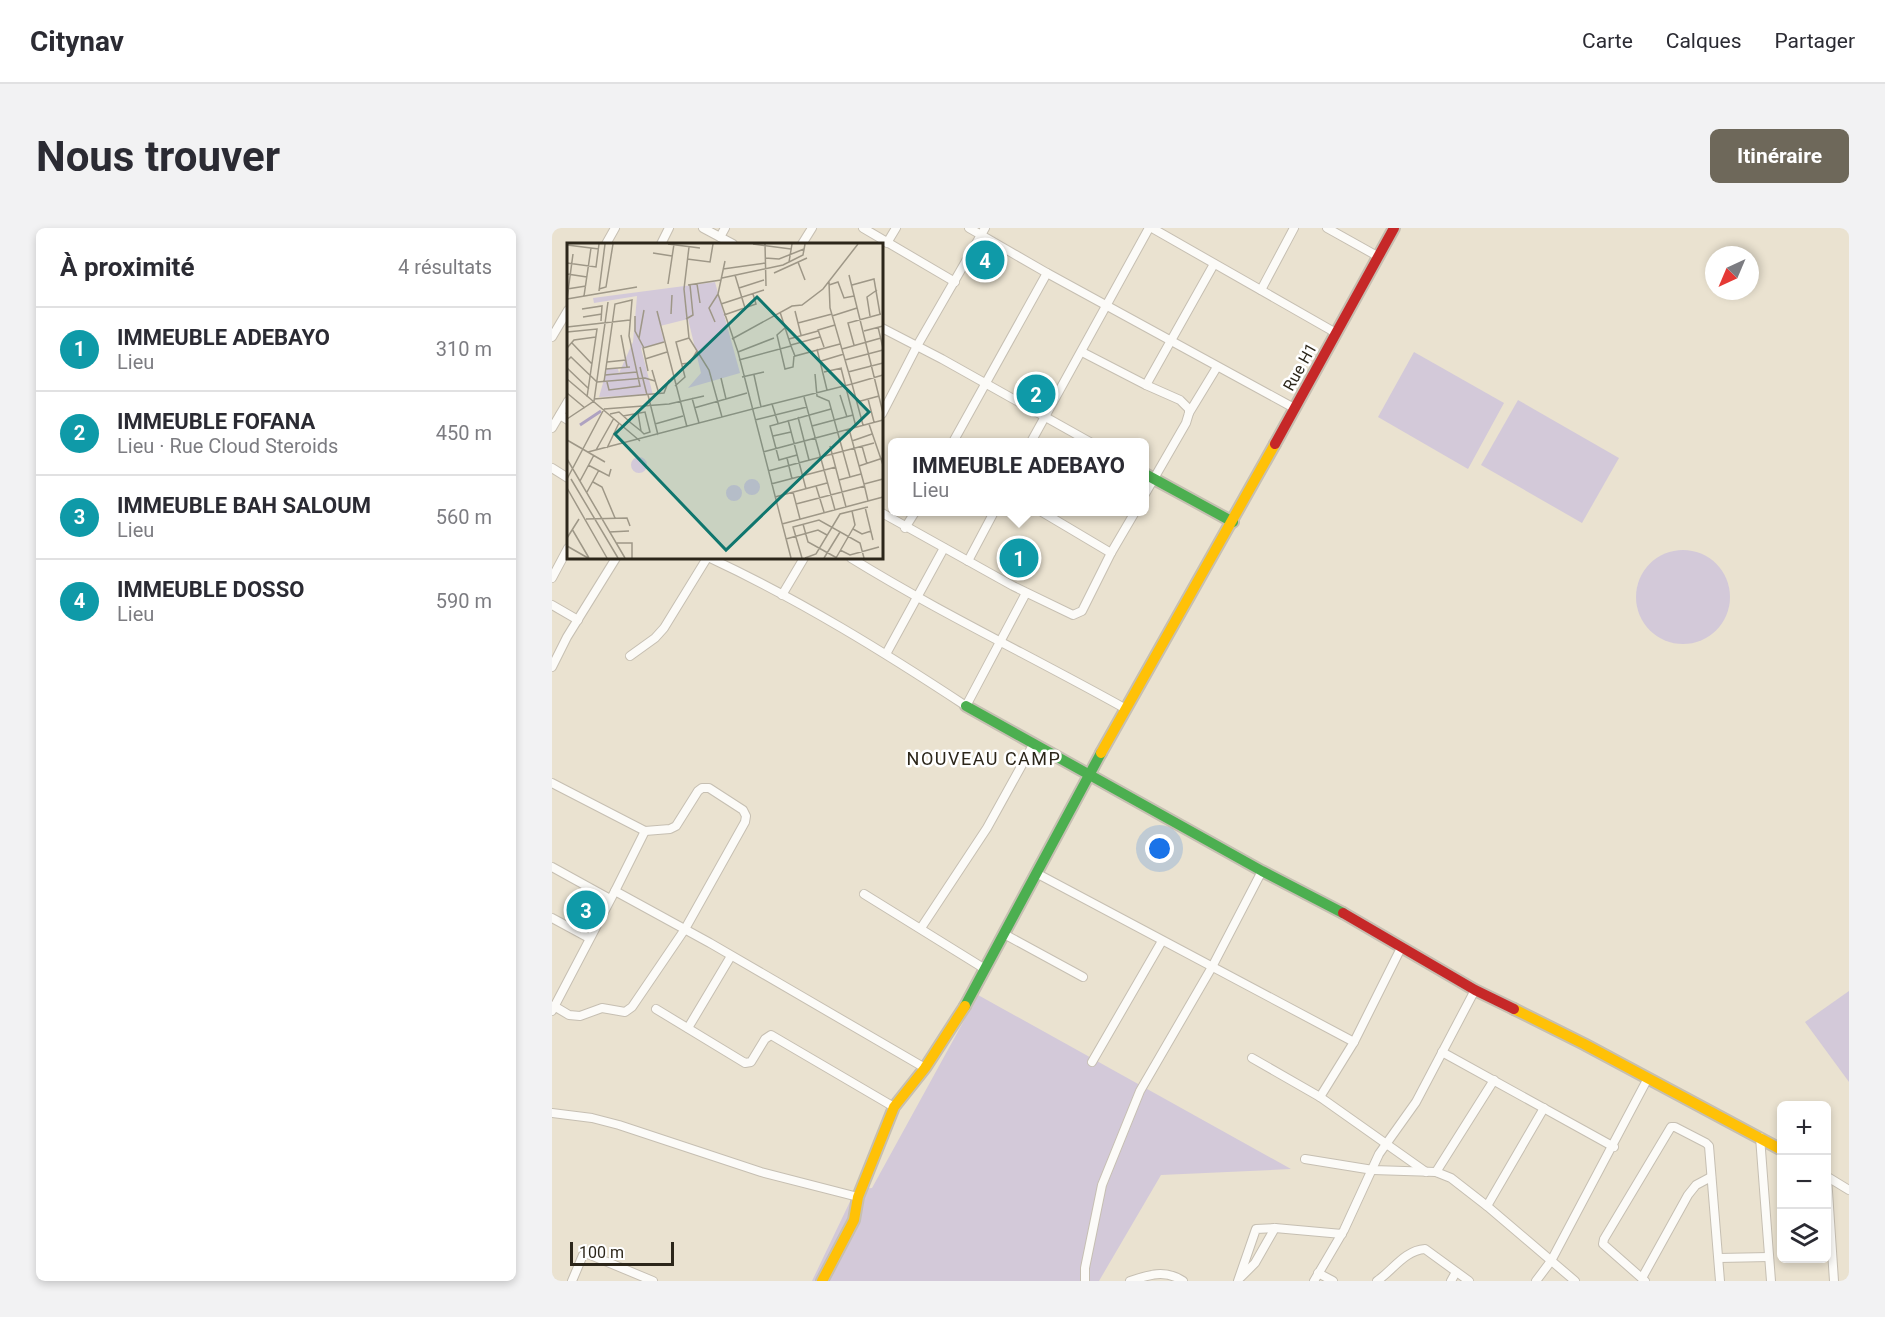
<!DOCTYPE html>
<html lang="fr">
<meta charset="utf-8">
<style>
:root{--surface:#fff;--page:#f2f2f3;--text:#2b2b33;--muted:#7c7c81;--line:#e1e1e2;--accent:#6e685a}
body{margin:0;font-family:Roboto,sans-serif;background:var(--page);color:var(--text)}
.controls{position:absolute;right:18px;bottom:18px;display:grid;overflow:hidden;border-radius:9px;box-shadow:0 3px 9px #0003}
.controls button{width:54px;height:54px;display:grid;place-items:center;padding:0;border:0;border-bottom:2px solid var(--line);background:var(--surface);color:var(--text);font:30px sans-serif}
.compass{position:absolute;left:1153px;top:18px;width:54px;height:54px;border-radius:50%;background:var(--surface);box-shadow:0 3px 9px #0003;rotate:224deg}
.scale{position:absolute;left:18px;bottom:15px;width:104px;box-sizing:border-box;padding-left:6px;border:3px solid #2c261a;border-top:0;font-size:16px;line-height:21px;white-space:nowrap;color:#2c261a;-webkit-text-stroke:4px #fff;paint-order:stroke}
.you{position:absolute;left:608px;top:621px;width:21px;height:21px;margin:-15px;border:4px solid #fff;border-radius:50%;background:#1a73e8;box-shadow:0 0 0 9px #1a73e833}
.badge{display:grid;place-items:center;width:39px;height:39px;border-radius:50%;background:var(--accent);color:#fff;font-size:20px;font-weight:700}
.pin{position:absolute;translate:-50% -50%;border:3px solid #fff;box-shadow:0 2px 6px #0006}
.popup{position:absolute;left:336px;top:210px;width:261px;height:78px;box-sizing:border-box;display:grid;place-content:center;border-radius:9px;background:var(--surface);filter:drop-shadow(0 2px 4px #0005);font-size:20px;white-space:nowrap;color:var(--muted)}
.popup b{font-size:22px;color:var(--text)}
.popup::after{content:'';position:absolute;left:50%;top:100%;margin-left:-12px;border:12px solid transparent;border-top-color:var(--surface)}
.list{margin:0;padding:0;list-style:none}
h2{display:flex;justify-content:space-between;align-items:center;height:78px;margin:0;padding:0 24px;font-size:26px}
h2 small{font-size:20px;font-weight:400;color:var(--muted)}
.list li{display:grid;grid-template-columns:39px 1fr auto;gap:18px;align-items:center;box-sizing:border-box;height:84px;padding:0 24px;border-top:2px solid var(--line)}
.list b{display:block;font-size:22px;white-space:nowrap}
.list p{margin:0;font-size:20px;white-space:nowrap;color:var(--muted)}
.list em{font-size:20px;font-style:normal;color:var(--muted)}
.icon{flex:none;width:33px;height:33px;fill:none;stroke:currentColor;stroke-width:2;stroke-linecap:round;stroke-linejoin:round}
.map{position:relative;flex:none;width:1297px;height:1053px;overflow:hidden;border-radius:9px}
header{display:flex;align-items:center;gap:36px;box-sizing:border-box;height:84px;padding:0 30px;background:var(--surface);border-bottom:2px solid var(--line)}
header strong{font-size:28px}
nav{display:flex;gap:33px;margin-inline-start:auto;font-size:21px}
.intro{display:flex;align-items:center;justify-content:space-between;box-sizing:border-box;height:144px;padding:0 36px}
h1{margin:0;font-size:42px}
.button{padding:15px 27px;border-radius:9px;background:var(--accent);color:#fff;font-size:21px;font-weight:700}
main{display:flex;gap:36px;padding:0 36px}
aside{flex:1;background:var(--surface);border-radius:9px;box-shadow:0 3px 9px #0003}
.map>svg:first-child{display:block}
.green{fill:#d3c9d9}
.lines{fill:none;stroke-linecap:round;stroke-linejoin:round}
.street-casing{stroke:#c6bfb2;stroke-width:10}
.fast-casing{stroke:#c6bfb2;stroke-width:14}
.slow-casing{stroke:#c6bfb2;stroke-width:14}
.jam-casing{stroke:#c6bfb2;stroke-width:14}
.street{stroke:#fcfbf8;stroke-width:8}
.fast{stroke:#4caf50;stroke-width:10}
.slow{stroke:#ffc107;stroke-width:10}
.jam{stroke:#c62828;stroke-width:10}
.labels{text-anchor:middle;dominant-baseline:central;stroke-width:5;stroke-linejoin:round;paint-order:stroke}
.street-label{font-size:16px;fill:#2c261a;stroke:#fff}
.neighbourhood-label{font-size:18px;letter-spacing:1.5px;fill:#2c261a;stroke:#fff}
.inset-river{fill:none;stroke:#aea2c1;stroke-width:3}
.inset-road{fill:none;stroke:#9e9787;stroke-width:1.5}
.view{fill:#0f766e;fill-opacity:0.15;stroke:#0f766e;stroke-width:3}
.inset-edge{fill:none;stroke:#2c261a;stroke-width:3}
</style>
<header>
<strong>Citynav</strong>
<nav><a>Carte</a><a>Calques</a><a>Partager</a></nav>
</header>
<div class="intro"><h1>Nous trouver</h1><a class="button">Itinéraire</a></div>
<main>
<aside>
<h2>À proximité<small>4 résultats</small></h2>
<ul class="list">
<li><span class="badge" style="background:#0f9aa8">1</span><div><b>IMMEUBLE ADEBAYO</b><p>Lieu</p></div><em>310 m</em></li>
<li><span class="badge" style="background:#0f9aa8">2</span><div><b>IMMEUBLE FOFANA</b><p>Lieu · Rue Cloud Steroids</p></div><em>450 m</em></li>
<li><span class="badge" style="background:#0f9aa8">3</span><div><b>IMMEUBLE BAH SALOUM</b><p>Lieu</p></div><em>560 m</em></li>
<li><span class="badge" style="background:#0f9aa8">4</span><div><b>IMMEUBLE DOSSO</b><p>Lieu</p></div><em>590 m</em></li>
</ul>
</aside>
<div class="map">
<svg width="1297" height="1053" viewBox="0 0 1297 1053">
<rect width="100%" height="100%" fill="#eae2d0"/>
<g class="green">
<polygon points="862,124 952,175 916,241 826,189"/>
<polygon points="966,172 1067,230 1030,295 929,237"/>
<circle cx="1131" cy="369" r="47"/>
<polygon points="1297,763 1297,854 1253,794"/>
<polygon points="426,767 739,941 609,947 547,1053 260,1053 304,961 320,960"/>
</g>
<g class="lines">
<defs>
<g id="street">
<polyline points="151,0 181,16"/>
<polyline points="311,0 403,54"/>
<polyline points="417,0 495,45 742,180"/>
<polyline points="600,0 784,105"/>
<polyline points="775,0 827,29"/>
<polyline points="168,9 173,0"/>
<polyline points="335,15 344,0"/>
<polyline points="54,16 63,0"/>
<polyline points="109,16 117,0"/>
<polyline points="250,16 260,0"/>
<polyline points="709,62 742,0"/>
<polyline points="330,100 390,131 538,214"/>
<polyline points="0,109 16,82"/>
<polyline points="530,124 594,157 628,172 637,181 637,185 634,195 593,266"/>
<polyline points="594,157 662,36"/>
<polyline points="637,185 665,139"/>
<polyline points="330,186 365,118 433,0"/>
<polyline points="8,187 16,192"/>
<polyline points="0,200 16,173"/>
<polyline points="401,214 495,45"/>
<polyline points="479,214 597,0"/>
<polyline points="0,240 16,250"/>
<polyline points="490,284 559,325"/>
<polyline points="330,285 461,358 521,387 530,383 559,325 583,284"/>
<polyline points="353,300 363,284"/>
<path d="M 158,330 C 248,372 332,424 414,478 L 474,365"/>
<path d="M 299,330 C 388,385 483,430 574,481"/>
<polyline points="416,333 442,284"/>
<polyline points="0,350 16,320"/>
<polyline points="230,367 252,330"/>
<polyline points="0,377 26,392"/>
<polyline points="334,426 392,320"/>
<polyline points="78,428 103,410 112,400 155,330"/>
<polyline points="0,439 15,409 64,330"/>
<polyline points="0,555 93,603 63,663"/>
<polyline points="0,639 58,671"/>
<polyline points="484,645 802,814"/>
<polyline points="312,666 433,741"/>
<polyline points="0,690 37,710"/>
<polyline points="369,700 435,600 481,517"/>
<polyline points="452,706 531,749"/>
<polyline points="2,778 17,787 28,788 50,780 73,784 80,779 133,701 193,594 194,588 191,582 157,560 150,560 146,563 124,598 118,601 93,603"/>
<polyline points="104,781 193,835 199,834 213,811 219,807 342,879"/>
<polyline points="0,783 63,663 158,715 373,840"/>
<polyline points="136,800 179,728"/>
<polyline points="890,824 1062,919"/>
<polyline points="700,830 768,869 874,944"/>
<polyline points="540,834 610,713"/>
<polyline points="768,869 802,814 849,720"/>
<polyline points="0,885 40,890 67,897 209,944 306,969"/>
<polyline points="1208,909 1219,1053"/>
<polyline points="753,931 821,942 884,944 899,950 935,978 1023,1053"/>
<polyline points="884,944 942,852"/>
<polyline points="1274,948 1297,962"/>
<polyline points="1275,949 1282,1053"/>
<polyline points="935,978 992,880"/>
<polyline points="1167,1030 1217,1029"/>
<polyline points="766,1045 781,1053"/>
<polyline points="689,1049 703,1035 723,1000"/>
<polyline points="1090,1050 1136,967 1144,957 1159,949"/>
<polyline points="20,1053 31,1027 36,1026 101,1053"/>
<polyline points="533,1053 533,1040 550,957 588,863 660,739 710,643"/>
<path d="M 578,1053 C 596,1047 613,1041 631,1053"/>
<polyline points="686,1053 704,1001 723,1000 790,1006"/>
<polyline points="762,1053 792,1002 827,926 864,874 923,762"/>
<path d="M 825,1053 C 840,1043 853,1022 873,1021 L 917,1053"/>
<polyline points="899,1053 904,1044"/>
<polyline points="984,1053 999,1033 1096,850"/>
<polyline points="1093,1053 1051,1016 1052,1011 1119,899 1123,899 1154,915 1157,918 1168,1053"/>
</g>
<g id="fast">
<polyline points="593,246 681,294"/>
<polyline points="414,478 710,643 791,685"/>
<polyline points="413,778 549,525"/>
</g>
<g id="slow">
<polyline points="549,525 723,216"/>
<polyline points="962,781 1032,816 1230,922"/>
<polyline points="270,1053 302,992 306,969 342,879 373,840 413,778"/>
</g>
<g id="jam">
<polyline points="723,216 842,0"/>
<polyline points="791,685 923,762 962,781"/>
</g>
</defs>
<use href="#street" class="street-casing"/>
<use href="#fast" class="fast-casing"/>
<use href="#slow" class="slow-casing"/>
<use href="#jam" class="jam-casing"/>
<use href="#street" class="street"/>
<use href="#fast" class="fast"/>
<use href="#slow" class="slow"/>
<use href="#jam" class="jam"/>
</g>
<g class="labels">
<g class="street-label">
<text transform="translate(748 139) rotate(-61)">Rue H1</text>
</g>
<g class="neighbourhood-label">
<text x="432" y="530">NOUVEAU CAMP</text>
</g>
</g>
<g transform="translate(15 15)">
<rect width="316" height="316" fill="#eae2d0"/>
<path d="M 148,39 L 173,130 L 121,145 L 134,130 L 121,76 L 93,83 L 97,99 L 74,105 L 86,152 L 32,154 L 40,126 L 51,126 L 52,130 L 66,99 L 70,53 L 27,60 L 26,55 ZM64 222a8 8 0 1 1 16 0a8 8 0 1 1-16 0ZM177 244a8 8 0 1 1 16 0a8 8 0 1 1-16 0ZM159 250a8 8 0 1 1 16 0a8 8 0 1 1-16 0Z" fill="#d3c9d9"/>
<path class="inset-river" d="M 13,182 L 34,168"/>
<path class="inset-road" d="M 101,1 L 133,5M 186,1 L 224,6M 198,1 L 199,43M 0,2 L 32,6M 122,4 L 117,46 L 122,95 L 142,127 L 155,174M 86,10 L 105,13M 198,15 L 212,16 L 237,6M 120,16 L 143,19 L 146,1M 158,18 L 151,51 L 171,109 L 224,315M 222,19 L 236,12 L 238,1M 231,19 L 238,37M 0,20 L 29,24 L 32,1M 156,26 L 198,20M 207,30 L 240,15M 0,31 L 20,34M 168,32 L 178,65M 282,32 L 316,170M 155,35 L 216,22 L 222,19 L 225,1M 101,41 L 107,1M 130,41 L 133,60M 121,42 L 154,37M 262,42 L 271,39 L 277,55 L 287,53M 285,42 L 307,36 L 313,71M 172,45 L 197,37M 0,46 L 19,43M 32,46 L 39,44 L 46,1M 32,48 L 38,1M 17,53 L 24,5M 0,56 L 70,44M 0,56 L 6,11M 154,61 L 197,47M 15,66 L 35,63 L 34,78M 90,68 L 120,184M 228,68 L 234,92M 104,71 L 105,52M 157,72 L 189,61 L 186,51M 68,73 L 68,88 L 77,105M 265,73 L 290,65M 303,73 L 300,54 L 310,47M 16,74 L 35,71M 119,76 L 126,72 L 123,42M 148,79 L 142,65 L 151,51M 231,80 L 265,71M 0,84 L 63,77M 219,84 L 210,92 L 218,126 L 226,124 L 227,113M 311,84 L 316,105M 297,88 L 316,83M 0,89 L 30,86 L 20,154M 54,92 L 60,124M 72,95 L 77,67M 165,96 L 225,63 L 235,62 L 256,46 L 291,1M 222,96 L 251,88M 5,100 L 25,121M 224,102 L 253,94M 287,102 L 281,80 L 314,71M 224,103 L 228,113 L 273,101M 257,104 L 251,87 L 268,82M 0,105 L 7,97 L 29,94M 250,106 L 260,147M 275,106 L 314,95M 171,109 L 207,95M 78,116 L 100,109M 172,117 L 224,103 L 213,69M 278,117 L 316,107M 0,118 L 4,114 L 30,139 L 78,135 L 88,138M 254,118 L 277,111M 40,119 L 59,117M 114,121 L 123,120 L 130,108M 73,124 L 80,152M 0,125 L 22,146M 274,125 L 289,184M 39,126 L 63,124M 85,127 L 92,151M 81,128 L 76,105 L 97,99M 257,129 L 275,125M 281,129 L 316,120M 248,131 L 250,153 L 262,158 L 283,234M 38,132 L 70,129M 187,132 L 194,164M 175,134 L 197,129M 154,135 L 159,156M 0,136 L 73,198M 37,139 L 48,61 L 65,57 L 62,93 L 73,143 L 42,147 L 40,139M 108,143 L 118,134 L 109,99 L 122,95M 0,150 L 18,165M 81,152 L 91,192M 273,152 L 280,174M 237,154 L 268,267M 125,155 L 132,180M 27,156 L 97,150 L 102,137M 301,156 L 307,179M 290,159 L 312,153M 127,165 L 180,150M 37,166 L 102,161 L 137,153M 71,170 L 74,188M 43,171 L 52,169 L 64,180 L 74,188 L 77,191 L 83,189 L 78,169 L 56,173M 231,174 L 242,217M 0,176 L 27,158 L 41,59M 188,177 L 240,164M 221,177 L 239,246M 211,180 L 205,161 L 285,141 L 263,65 L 262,39M 88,181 L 116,173M 302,181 L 316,222M 296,182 L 285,141 L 316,132M 245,183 L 286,172M 282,186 L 297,241M 206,193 L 224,189M 0,197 L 38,219M 285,198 L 305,191M 263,203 L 279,264M 295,203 L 300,221M 40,205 L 52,180M 29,207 L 47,175M 21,209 L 205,161M 196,209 L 316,177M 230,212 L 212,217 L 203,183 L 264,166M 220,215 L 225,236M 0,216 L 58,315M 21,222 L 42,233 L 44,226M 292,223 L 316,215M 201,228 L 307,200M 0,236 L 37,166M 4,236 L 51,315M 272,237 L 294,231M 13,238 L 27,212M 26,239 L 35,244 L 48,275M 204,241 L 269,224M 249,243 L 257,269M 0,245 L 40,315M 20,249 L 32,227M 226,249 L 233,276M 208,254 L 260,240M 301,258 L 297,241 L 316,236M 229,261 L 298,243M 298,264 L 306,297M 19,276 L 60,275 L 63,283M 215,281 L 316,254M 236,281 L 241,299 L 270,315M 5,286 L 22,315M 286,286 L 295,291 L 304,288M 42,289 L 62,288M 0,295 L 12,276M 219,296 L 251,287 L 260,292M 49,300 L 65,300 L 65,315M 0,303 L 21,315M 273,307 L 283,312 L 312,304M 235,315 L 226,284 L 252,277 L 293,300 L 297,315M 238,315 L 249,311 L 273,271 L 301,264M 257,315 L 273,289M 269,315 L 288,282 L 285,268"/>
<path class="view" d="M 190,54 L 302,169 L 159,307 L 48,191 Z"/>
<rect width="316" height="316" class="inset-edge"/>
</g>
</svg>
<div class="controls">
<button>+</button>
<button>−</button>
<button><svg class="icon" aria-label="layers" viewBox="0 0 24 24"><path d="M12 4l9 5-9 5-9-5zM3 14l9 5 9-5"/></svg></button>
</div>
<svg class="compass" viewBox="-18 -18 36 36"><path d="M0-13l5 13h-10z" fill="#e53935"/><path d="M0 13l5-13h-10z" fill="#7c7c81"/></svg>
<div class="scale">100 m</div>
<div class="you"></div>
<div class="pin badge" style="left:467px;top:330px;background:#0f9aa8">1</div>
<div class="popup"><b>IMMEUBLE ADEBAYO</b>Lieu</div>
<div class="pin badge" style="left:484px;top:166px;background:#0f9aa8">2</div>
<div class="pin badge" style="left:34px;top:682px;background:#0f9aa8">3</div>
<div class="pin badge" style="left:433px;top:32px;background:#0f9aa8">4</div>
</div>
</main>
